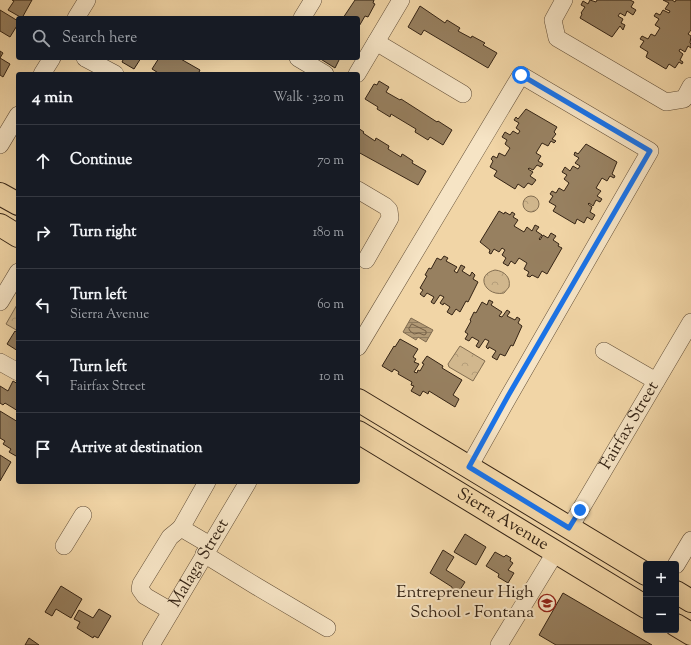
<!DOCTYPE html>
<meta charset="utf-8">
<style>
:root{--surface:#171b24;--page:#242831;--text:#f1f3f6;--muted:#9ea1a6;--line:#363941}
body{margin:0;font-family:"Sorts Mill Goudy",serif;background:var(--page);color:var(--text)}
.controls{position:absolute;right:12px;bottom:12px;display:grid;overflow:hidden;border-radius:4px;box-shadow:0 4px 16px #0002}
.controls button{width:36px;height:36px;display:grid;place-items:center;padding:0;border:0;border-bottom:1px solid var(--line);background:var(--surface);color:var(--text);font:20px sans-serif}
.stop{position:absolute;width:12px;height:12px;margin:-9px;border:3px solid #1a73e8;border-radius:50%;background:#fff}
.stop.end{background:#1a73e8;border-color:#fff;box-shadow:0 1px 4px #0008}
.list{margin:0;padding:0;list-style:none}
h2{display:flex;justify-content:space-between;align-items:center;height:52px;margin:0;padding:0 16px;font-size:17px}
h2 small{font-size:13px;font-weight:400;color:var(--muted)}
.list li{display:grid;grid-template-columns:26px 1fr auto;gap:12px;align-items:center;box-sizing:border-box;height:72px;padding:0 16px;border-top:1px solid var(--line)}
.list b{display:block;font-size:15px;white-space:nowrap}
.list p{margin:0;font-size:13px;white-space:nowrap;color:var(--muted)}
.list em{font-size:13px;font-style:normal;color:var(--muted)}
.icon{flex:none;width:22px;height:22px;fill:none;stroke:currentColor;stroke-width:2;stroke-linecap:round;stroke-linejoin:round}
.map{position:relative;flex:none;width:691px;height:645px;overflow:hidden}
.search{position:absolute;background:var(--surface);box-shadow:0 4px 16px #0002;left:16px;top:16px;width:344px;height:44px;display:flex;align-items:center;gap:10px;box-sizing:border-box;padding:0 14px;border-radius:4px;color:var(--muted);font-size:15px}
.panel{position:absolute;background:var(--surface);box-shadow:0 4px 16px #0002;left:16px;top:72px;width:344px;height:412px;border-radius:4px}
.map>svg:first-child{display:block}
.park{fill:url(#park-crowns);stroke:#836e51}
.water{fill:url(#water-rules);stroke:#7f6a4f}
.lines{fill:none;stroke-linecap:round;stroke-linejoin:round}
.shore{stroke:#735e45;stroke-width:1}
.building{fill:#978060;stroke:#352415}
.minor-casing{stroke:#645039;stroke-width:18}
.major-casing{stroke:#352415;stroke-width:24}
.minor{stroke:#f6e4c5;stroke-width:17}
.major{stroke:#f1d5a6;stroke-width:22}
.route{stroke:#1a73e8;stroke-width:5}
.labels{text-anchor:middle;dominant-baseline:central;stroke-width:4;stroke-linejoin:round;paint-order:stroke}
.street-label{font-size:17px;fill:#352415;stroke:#f6e4c5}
.poi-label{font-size:17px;fill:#352415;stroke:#f6e4c5;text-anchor:end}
</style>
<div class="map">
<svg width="691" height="645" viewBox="0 0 691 645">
<defs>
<pattern id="park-crowns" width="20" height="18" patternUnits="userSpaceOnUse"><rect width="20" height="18" fill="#d1b78d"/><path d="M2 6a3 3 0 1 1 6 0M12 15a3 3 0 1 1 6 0" fill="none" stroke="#b49d79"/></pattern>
<pattern id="water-rules" width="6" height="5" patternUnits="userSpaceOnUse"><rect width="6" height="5" fill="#b19975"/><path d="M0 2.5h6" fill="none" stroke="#917d5f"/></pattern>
</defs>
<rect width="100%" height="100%" fill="#f1d5a6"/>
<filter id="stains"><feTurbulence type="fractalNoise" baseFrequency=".005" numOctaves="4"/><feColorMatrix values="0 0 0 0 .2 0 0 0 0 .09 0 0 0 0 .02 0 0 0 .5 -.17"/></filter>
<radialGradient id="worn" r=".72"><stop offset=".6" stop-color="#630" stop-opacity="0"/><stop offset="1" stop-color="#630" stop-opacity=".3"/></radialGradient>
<g class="park">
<circle cx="531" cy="204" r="8"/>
<path d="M 495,270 C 505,271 511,278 509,287 L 504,293 C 486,297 474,275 495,270 Z"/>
<polygon points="18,303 18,331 6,324"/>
<polygon points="460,346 485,361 473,381 449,367 448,364"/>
</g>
<polygon class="water" points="411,318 433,330 426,342 418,337 416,340 403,332"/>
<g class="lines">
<polygon class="shore" points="412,324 426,331 426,334 424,335 419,333 414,334 410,331 409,329"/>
</g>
<g class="building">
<polygon points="12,0 32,0 22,18 8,10 14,1"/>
<polygon points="355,0 374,0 373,3 375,4 368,17 365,16 358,28 358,18 343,18"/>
<polygon points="590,0 596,2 597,0 630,0 634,2 631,7 636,10 633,15 627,11 625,16 620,13 618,16 623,19 621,23 625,25 623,30 620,26 612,37 580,18 582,14 581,13 585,7 581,5 583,1 588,4"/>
<polygon points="663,0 672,0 675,2 676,0 691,0 691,30 688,34 691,36 690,43 691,44 691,48 688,46 685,52 680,49 679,51 683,54 680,60 683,62 682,64 679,62 675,68 669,64 666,69 646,57 648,52 640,47 644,41 640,39 642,36 648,39 651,34 655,36 660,28 655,25 659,19 654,16 656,13 660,15 663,10 669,13 670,11 665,9 669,3"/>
<polygon points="420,6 445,23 447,20 460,28 458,31 471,38 472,36 485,43 483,45 497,53 488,68 424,30 421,35 408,27"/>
<polygon points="0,10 18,21 18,24 10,37 0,31"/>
<polygon points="0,51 3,53 0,58 10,64 3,77 0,75"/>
<polygon points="124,58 141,58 134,69 122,62"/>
<polygon points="159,58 179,58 200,70 199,72 203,74 160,74 152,69"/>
<polygon points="319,58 340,58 335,68"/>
<polygon points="379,81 389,87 386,92 400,100 401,99 437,122 438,121 452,130 443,145 430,137 428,140 415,132 416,129 391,114 390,117 377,109 378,107 365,99 374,84 377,85"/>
<polygon points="526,109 557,127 554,132 556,134 552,139 556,141 554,143 551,141 548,146 542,143 536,153 541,156 538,161 543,164 541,167 537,165 533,170 529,168 528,169 533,172 530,176 536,180 532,185 528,183 524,188 518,184 515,189 494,176 497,171 490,167 493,161 491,159 493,156 497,158 499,153 505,156 510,148 505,144 507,140 502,137 505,132 510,135 513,131 518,134 520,131 516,128 519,123 514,120 516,117 518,119"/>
<polygon points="358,128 364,132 363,133 375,141 376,138 389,146 388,149 401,157 402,154 404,155 413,161 412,163 426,171 418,185 358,152"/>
<polygon points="586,144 617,162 612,174 615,176 614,178 610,176 607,181 602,178 596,188 601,191 597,196 602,199 600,202 596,200 593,206 589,203 588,204 592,207 590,212 595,215 592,220 587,217 584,223 577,219 575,224 553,211 556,206 549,202 553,196 550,194 552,191 556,193 559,188 564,191 569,183 564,179 567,175 562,172 565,167 570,171 573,166 578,169 580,166 575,163 579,158 574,155 575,152 578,154"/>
<polygon points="499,211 504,214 505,212 510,215 512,212 515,214 513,217 518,220 514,226 524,232 527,227 532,231 535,225 539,227 536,231 542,235 539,239 540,240 543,235 548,238 551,233 556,236 553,240 559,244 558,246 562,248 547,274 542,271 538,278 532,275 530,277 527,276 529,272 524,269 527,263 519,258 515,264 511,261 508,266 503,263 506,258 502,255 505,250 502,248 499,252 494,249 491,254 489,253 490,250 480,242"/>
<polygon points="444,256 448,258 446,261 457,267 454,271 457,273 461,265 465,267 462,271 470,276 472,272 475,275 473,279 478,282 468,302 466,301 460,312 456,309 452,315 447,312 450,307 444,303 443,305 440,303 444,297 440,295 434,304 431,302 434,297 427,293 424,297 420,294 423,290 420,288 427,276 425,275 429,268 431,269 437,258 441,260"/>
<polygon points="489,300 493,302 491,305 502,312 499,316 502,317 507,310 510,312 507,316 515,320 517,317 520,319 518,323 522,326 513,346 511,345 505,356 500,354 497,360 492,357 496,351 489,347 488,349 486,347 489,341 485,339 479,348 476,346 479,341 472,337 469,341 465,339 468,334 465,332 471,321 470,320 474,312 476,313 482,302 487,305"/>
<polygon points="15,331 18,333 18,351 7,344"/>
<polygon points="400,339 418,349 413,357 416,359 414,362 419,364 414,372 417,373 418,370 420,371 424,364 422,363 427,356 443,366 442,368 462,380 453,395 459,399 455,407 429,391 428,394 423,391 420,396 411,391 414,386 411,385 412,382 398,374 399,372 394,369 392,372 382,366 394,346 395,347"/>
<polygon points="13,381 18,384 18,411 5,403 3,405 0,403 0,386 8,391"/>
<polygon points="0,411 18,422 18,453 16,456 9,452 11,449 3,444 5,441 0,438"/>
<polygon points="0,455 11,462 0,481"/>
<polygon points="465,534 486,547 476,565 454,552"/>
<polygon points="443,550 454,557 446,570 465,582 458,593 452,589 452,587 430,573"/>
<polygon points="495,552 504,557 506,555 511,558 510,561 513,563 508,570 514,573 508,583 498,577 499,574 486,566"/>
<polygon points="61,586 82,599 71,618 56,609 52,616 45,612"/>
<polygon points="563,593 652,645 556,645 539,635"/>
<polygon points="99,609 111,616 98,638 94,636 93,638 77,628 80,622 74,619 79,610 93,618"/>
<polygon points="29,638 39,645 25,645"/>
</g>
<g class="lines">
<defs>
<g id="minor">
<polyline points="564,0 553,20 557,38 666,102 684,99 691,86"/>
<polyline points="76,18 87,0"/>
<polyline points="302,18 313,0"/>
<polyline points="376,42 463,94"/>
<polyline points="85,58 115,74"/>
<polyline points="298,58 325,74"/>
<polyline points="42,74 52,58"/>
<polyline points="357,74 401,0"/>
<polyline points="0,145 18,115"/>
<polyline points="358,190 385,206 389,210 390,218 366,260"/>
<polyline points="0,302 18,272"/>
<polyline points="358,347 521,75 650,151 509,396 469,467"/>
<polyline points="604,351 656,381"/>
<polyline points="0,362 18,372"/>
<polyline points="181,528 207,482"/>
<path id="s1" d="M 569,529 L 691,322"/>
<polyline points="64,546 83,515"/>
<polyline points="204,554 256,586 327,628"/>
<polyline points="676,565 691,540"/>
<polyline points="171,611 145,596 140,589 141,584 170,537 181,528 210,545"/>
<path id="s2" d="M 151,645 L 248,482"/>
<polyline points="499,645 555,553"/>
</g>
<g id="major">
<polyline points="0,194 18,204"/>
<polyline points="0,225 18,236"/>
<polyline points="358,400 646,574"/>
<path id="s3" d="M 358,432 L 646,607"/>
<polyline points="676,592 691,601"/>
<polyline points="676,625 691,634"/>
</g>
</defs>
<use href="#minor" class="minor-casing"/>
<use href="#major" class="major-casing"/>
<use href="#minor" class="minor"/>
<use href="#major" class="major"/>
</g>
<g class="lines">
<polyline class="route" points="521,75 650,151 508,396 469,467 569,528 580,510"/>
</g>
<defs>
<symbol id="school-ring" viewBox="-11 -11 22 22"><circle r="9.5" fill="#f6e4c5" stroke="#8f2418" stroke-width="1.5"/><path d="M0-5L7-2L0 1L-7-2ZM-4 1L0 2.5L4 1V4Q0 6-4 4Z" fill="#8f2418"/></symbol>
</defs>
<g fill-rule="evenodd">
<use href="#school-ring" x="537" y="593" width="20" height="20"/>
</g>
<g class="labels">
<g class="street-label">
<text stroke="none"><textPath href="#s1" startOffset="120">Fairfax Street</textPath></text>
<text stroke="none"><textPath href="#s3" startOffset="169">Sierra Avenue</textPath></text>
<text stroke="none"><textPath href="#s2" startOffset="95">Malaga Street</textPath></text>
</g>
<g class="poi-label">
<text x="534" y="593">Entrepreneur High<tspan x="534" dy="20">School - Fontana</tspan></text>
</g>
</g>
<rect width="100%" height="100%" filter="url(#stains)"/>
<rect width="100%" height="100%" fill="url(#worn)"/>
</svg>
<div class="controls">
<button>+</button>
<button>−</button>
</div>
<div class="stop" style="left:521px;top:75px"></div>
<div class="stop end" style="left:580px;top:510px"></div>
<div class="search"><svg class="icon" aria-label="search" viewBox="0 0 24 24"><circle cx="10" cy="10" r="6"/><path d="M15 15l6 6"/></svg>Search here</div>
<section class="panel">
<h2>4 min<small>Walk · 320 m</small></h2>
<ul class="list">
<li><svg class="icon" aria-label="ahead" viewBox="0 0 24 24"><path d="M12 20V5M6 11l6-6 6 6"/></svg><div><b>Continue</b></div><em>70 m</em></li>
<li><svg class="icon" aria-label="right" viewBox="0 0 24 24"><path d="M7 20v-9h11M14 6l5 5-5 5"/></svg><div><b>Turn right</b></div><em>180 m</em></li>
<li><svg class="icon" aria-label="left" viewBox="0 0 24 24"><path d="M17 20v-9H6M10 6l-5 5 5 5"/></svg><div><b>Turn left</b><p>Sierra Avenue</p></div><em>60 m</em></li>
<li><svg class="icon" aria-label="left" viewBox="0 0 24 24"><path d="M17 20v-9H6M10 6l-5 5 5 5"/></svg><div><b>Turn left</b><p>Fairfax Street</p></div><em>10 m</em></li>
<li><svg class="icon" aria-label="arrive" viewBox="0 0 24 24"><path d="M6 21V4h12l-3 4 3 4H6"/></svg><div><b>Arrive at destination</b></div></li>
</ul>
</section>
</div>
